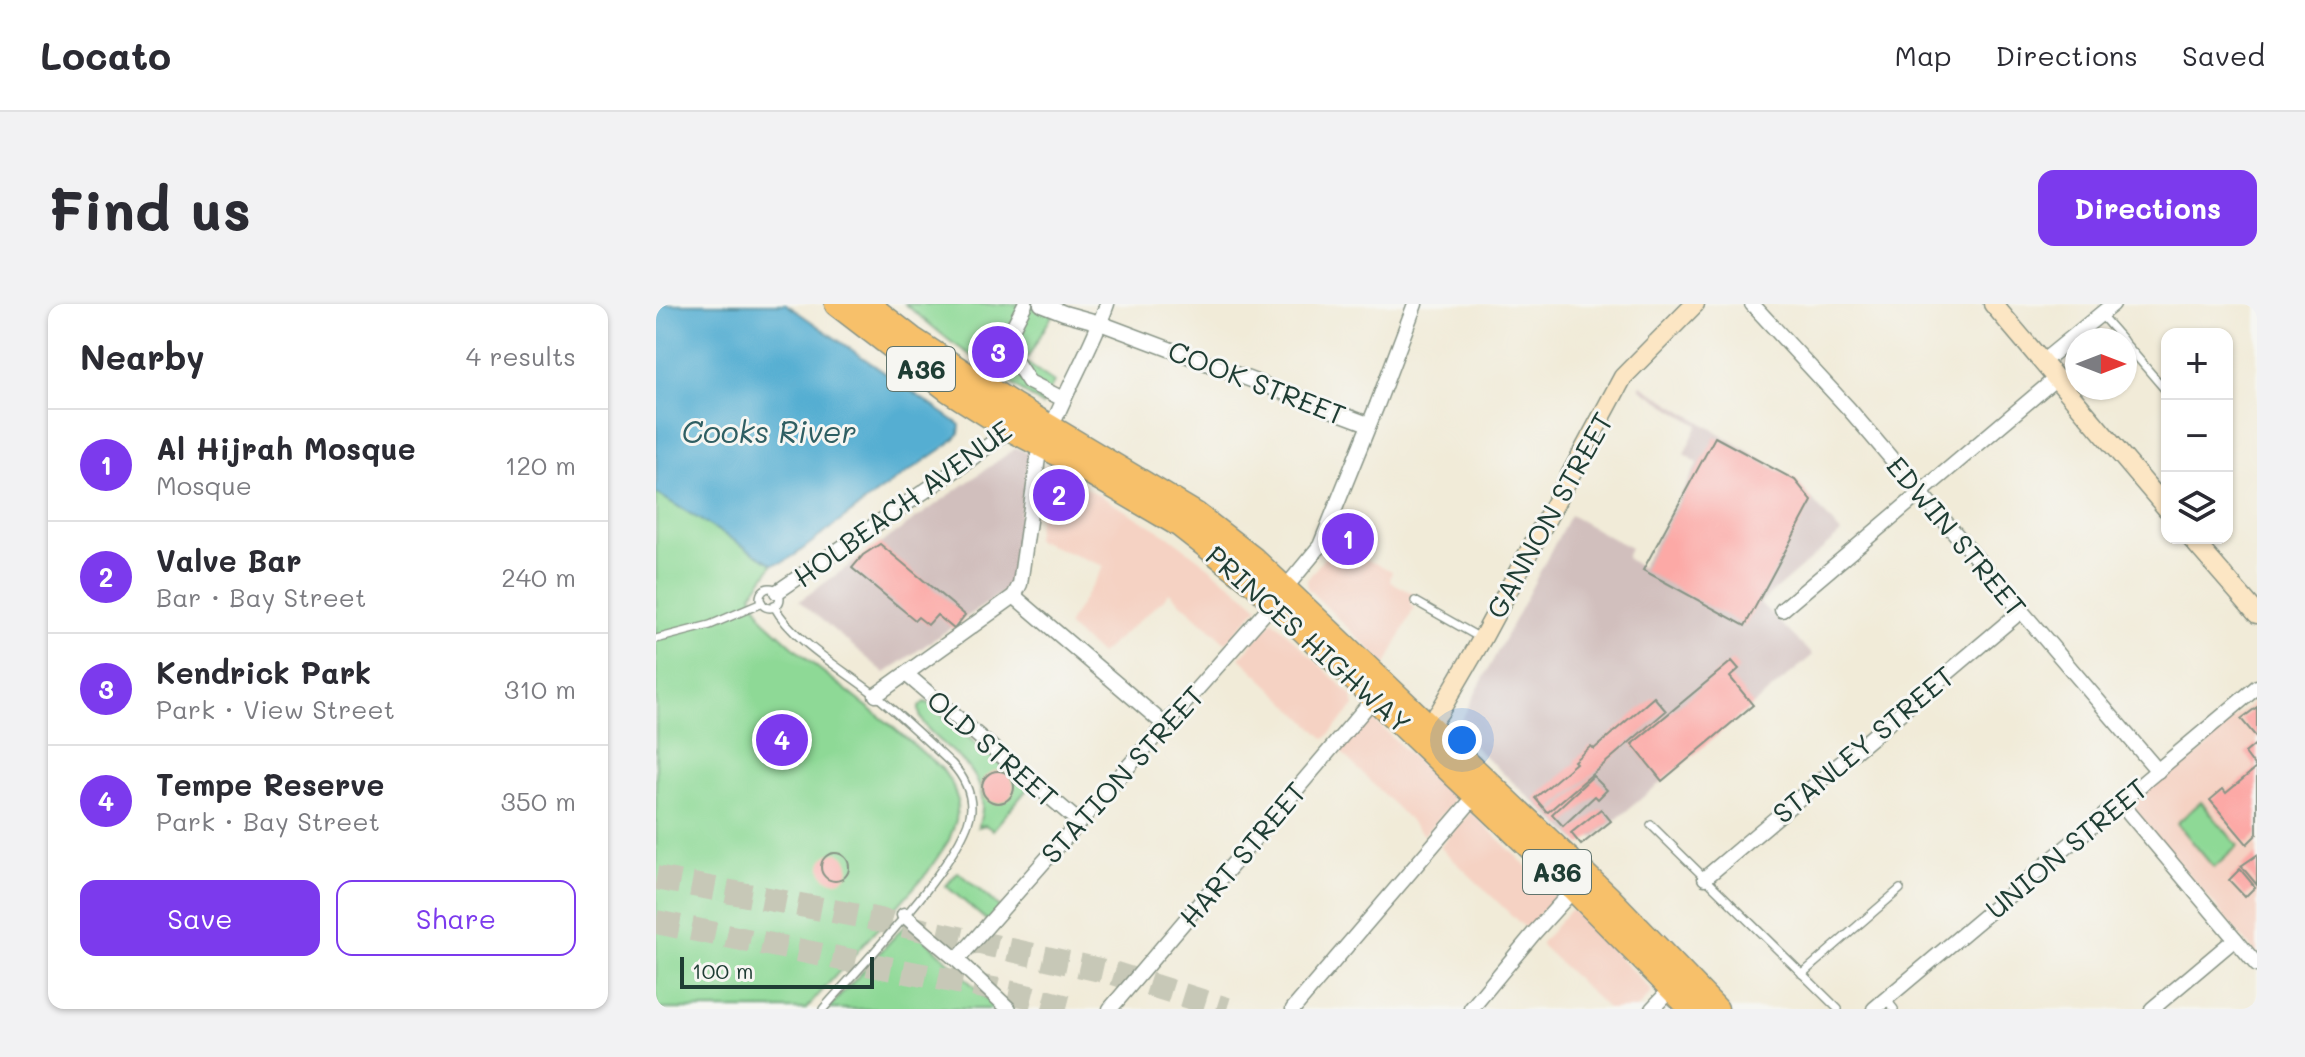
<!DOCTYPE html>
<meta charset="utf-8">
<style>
:root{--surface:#fff;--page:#f2f2f3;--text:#2b2b33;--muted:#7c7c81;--line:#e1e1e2;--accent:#7c3aed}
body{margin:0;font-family:Mali,sans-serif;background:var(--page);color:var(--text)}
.controls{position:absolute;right:24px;top:24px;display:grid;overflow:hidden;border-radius:16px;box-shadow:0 2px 6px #0004}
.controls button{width:72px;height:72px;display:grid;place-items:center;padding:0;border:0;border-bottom:2px solid var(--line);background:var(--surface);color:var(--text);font:40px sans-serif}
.compass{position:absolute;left:1409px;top:24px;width:72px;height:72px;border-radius:50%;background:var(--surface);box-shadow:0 2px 6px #0004;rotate:90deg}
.scale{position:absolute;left:24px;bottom:20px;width:194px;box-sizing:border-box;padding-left:8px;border:4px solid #1f3d34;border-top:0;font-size:22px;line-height:28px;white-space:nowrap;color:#1f3d34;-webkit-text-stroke:6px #f6f6f2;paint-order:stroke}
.you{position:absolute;left:806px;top:436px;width:28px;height:28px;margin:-20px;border:6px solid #fff;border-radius:50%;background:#1a73e8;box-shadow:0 0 0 12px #1a73e833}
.badge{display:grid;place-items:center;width:52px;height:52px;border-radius:50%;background:var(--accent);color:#fff;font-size:26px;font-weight:700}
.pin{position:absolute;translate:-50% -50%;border:4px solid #fff;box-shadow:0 2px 8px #0006}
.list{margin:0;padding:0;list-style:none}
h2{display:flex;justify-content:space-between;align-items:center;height:104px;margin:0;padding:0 32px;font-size:34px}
h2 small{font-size:26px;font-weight:400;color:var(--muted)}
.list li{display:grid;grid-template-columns:52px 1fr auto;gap:24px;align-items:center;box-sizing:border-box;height:112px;padding:0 32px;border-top:2px solid var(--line)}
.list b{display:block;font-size:30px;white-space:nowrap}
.list p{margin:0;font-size:26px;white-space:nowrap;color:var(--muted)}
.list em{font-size:26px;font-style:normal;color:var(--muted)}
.actions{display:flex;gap:16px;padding:24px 32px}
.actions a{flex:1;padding:18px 0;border:2px solid var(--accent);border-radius:16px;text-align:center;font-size:28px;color:var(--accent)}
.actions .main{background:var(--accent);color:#fff}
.icon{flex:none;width:44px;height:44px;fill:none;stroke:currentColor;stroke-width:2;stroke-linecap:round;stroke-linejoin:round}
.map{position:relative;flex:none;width:1601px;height:705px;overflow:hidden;border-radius:16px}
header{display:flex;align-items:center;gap:48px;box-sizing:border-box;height:112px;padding:0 40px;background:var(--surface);border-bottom:2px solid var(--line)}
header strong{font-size:38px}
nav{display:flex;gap:44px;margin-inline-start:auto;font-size:28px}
.intro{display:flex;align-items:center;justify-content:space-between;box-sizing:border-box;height:192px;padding:0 48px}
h1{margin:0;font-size:56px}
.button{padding:20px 36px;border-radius:16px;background:var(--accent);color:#fff;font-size:28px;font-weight:700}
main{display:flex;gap:48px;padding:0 48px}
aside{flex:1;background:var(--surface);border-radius:16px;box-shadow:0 2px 6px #0004}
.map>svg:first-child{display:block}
.built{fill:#f5d2c3}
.industrial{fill:#d1bfbd}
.green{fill:#8ed996;stroke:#568b65;stroke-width:2}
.water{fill:#54aed2;stroke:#3a7683;stroke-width:2}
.building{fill:#fca9a6}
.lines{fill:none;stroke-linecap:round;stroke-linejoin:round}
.highway-tunnel{stroke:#c7c8b7;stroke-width:24;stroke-dasharray:24 12;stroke-linecap:butt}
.lane-casing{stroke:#889486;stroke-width:10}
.street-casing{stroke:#889486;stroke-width:17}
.secondary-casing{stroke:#889486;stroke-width:21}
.highway-casing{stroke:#889486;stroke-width:27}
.lane{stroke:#fff;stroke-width:7}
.street{stroke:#fff;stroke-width:14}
.secondary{stroke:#fce6c4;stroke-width:18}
.highway{stroke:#f7c06b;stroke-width:24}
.labels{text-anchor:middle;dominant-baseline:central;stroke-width:6;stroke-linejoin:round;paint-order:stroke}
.shield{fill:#f6f6f2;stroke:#60746d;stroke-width:2}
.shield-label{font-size:26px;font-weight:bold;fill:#1f3d34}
.street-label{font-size:28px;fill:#1f3d34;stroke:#f6f6f2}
.water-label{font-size:30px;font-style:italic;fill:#2f5f63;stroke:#f6f6f2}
</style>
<header>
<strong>Locato</strong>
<nav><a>Map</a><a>Directions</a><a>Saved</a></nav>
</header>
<div class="intro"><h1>Find us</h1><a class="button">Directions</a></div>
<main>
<aside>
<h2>Nearby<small>4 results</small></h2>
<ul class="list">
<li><span class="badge">1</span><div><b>Al Hijrah Mosque</b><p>Mosque</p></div><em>120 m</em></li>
<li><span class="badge">2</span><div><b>Valve Bar</b><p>Bar · Bay Street</p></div><em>240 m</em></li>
<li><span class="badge">3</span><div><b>Kendrick Park</b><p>Park · View Street</p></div><em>310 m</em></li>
<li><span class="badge">4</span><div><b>Tempe Reserve</b><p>Park · Bay Street</p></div><em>350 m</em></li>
</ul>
<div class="actions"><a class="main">Save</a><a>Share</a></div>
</aside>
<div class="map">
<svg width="1601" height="705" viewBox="0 0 1601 705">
<rect width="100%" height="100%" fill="#f6f6f2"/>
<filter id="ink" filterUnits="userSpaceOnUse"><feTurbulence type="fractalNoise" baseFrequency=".0125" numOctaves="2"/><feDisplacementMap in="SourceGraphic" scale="16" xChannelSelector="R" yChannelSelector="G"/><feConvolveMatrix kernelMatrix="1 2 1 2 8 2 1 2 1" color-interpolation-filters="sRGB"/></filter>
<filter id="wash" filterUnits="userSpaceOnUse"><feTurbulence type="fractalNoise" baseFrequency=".006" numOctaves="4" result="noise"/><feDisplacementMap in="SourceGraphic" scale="32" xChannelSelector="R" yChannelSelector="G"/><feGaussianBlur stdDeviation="1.8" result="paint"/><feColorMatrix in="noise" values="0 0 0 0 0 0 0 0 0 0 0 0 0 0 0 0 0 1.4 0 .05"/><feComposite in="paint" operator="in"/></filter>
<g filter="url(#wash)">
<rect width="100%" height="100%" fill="#f1ebd8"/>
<g class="built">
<polygon points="391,161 511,231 579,283 602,303 570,339 513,288 508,295 444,350 411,322 448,262 379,236"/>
<polygon points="678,241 736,267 734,277 759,291 754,301 758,304 730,361 651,284 651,276"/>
<polygon points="617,316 696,392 698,402 669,435 584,354"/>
<polygon points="1601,395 1601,651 1479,507 1479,497 1517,465 1528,462 1553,442 1556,432"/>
<polygon points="713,414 717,415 795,490 796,499 768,531 684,447"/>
<polygon points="815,508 900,591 870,625 784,543"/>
<polygon points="914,606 917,606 994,685 994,690 981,705 952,705 884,640"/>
</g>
<g class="industrial">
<polygon points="985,81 1139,176 1185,229 1104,299 1157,351 938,534 935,531 924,540 800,426 914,211 974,244 970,254 985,264 1042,159 1028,150 1042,121 983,84"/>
<polygon points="360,144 373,149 353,284 229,369 143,297"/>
</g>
<g class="green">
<polygon points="249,0 399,0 397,10 369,58 398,78 386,101 294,37"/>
<polygon points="0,189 117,260 96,290 107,315 153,357 232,419 286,465 296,480 302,497 300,516 293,536 271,569 150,705 0,705"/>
<path d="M 268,398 L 272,399 L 372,484 L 337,526 L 329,521 L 322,523 C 346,454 261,441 263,403 Z"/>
<polygon points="1545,498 1582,542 1558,564 1521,519"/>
<polygon points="302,568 347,606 335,620 290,582"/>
<polygon points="254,620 341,705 172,705 249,621"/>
</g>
<polygon class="water" points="0,0 130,0 304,121 303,130 293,140 223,188 139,251 127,258 117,260 0,189"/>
<g id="blocks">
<g class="building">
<polygon points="1059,133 1139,176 1156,197 1089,322 987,266"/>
<polygon points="224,240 309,311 298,325 281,311 272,321 262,313 259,316 196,264 207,251"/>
<polygon points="1076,357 1083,365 1074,373 1097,401 1006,477 976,440"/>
<polygon points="998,393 1010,407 892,508 890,507 879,494 920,459 918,457 935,442 938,445"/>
<polygon points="1601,403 1601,434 1585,415"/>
<polygon points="1601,439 1601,530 1591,540 1554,496 1567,485 1570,489 1600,464 1589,449"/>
<circle cx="342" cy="483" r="16"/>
<polygon points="937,472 951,486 942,495 939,492 907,522 896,510"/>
<polygon points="945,505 955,517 925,541 915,529"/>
<circle cx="179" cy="563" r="14"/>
<polygon points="1601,551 1601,581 1585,562"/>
<polygon points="1584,565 1599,583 1589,593 1573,576"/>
</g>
</g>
</g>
<g filter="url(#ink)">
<use href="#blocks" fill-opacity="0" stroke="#889486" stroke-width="2"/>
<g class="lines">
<g class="highway-tunnel">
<polyline points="0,574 214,614 457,669 571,705"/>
<polyline points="0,618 362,690 420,705"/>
</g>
<defs>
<g id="lane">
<polyline points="1445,11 1467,36"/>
<polyline points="1469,39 1511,88"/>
<circle cx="114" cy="294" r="10"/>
<polyline points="759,297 826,335"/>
<path d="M 118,302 C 137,337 185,364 217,389 C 244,411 270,436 296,460 C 307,472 315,487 315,504 C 315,549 199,668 167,705"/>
<polyline points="0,335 54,321 106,299"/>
<polyline points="995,521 1182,705"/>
<polyline points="1146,670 1244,585"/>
<polyline points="1230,695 1238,705"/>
</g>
<g id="street">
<polyline points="369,0 355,27 351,44 373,78 407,95"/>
<polyline points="385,0 408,9 444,19 712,120"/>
<polyline points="1096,0 1193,105 1502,467"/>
<polyline points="1386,58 1457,0"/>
<path d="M 395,125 C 412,82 436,43 451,0"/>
<polyline points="121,288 304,163 340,136 356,122"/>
<polyline points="358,292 509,421"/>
<polyline points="1126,306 1399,75"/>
<polyline points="250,370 423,518"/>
<polyline points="220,391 358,292 364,280 384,140"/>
<polyline points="1464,498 1601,661"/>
<polyline points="1049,574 1365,307"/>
<polyline points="248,611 301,656 353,705"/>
<polyline points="301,656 611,306 664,242 721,101 759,0"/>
<polyline points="454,705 718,394"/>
<polyline points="637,705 820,491"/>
<polyline points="815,705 878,629 918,585"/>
<polyline points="996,705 1016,684"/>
<polyline points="1218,705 1601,383"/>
<polyline points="1496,705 1579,635"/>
</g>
<g id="secondary">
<polyline points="1337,0 1511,205"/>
<polyline points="1535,234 1601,310"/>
<polyline points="766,431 784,407 826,335 967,73 1039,0"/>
</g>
<g id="highway">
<polyline points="181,0 293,86 353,124 401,149 524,221 598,279 918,585 1036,705"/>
<polyline points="211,0 256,35 357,101 539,210 597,255 953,594 1060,705"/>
</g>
</defs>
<use href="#lane" class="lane-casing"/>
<use href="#street" class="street-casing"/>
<use href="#secondary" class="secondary-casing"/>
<use href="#highway" class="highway-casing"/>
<use href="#lane" class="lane"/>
<use href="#street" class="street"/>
<use href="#secondary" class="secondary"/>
<use href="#highway" class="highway"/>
</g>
</g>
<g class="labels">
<g class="shield">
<rect x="231" y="43" width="68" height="44" rx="6"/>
<rect x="867" y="546" width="68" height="44" rx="6"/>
</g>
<g class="shield-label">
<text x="265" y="65">A36</text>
<text x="901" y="568">A36</text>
</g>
<g class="street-label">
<text transform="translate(601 78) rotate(21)">COOK STREET</text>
<text transform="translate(246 199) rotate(-36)">HOLBEACH AVENUE</text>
<text transform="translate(893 211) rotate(-61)">GANNON STREET</text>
<text transform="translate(1301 232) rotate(50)">EDWIN STREET</text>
<text transform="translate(653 335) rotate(42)">PRINCES HIGHWAY</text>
<text transform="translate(1207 440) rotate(-40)">STANLEY STREET</text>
<text transform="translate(337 444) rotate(41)">OLD STREET</text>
<text transform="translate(466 470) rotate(-48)">STATION STREET</text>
<text transform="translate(1410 544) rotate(-40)">UNION STREET</text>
<text transform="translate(586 550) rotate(-50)">HART STREET</text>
</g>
<g class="water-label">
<text x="113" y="127">Cooks River</text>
</g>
</g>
</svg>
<div class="controls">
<button>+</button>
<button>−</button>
<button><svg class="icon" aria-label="layers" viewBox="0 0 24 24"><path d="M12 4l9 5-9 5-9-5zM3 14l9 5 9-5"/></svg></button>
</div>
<svg class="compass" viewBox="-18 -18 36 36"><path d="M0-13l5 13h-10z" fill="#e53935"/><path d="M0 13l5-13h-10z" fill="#7c7c81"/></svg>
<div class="scale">100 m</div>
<div class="you"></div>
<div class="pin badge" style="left:692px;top:235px">1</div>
<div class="pin badge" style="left:403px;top:191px">2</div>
<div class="pin badge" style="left:342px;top:48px">3</div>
<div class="pin badge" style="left:126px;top:436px">4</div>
</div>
</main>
